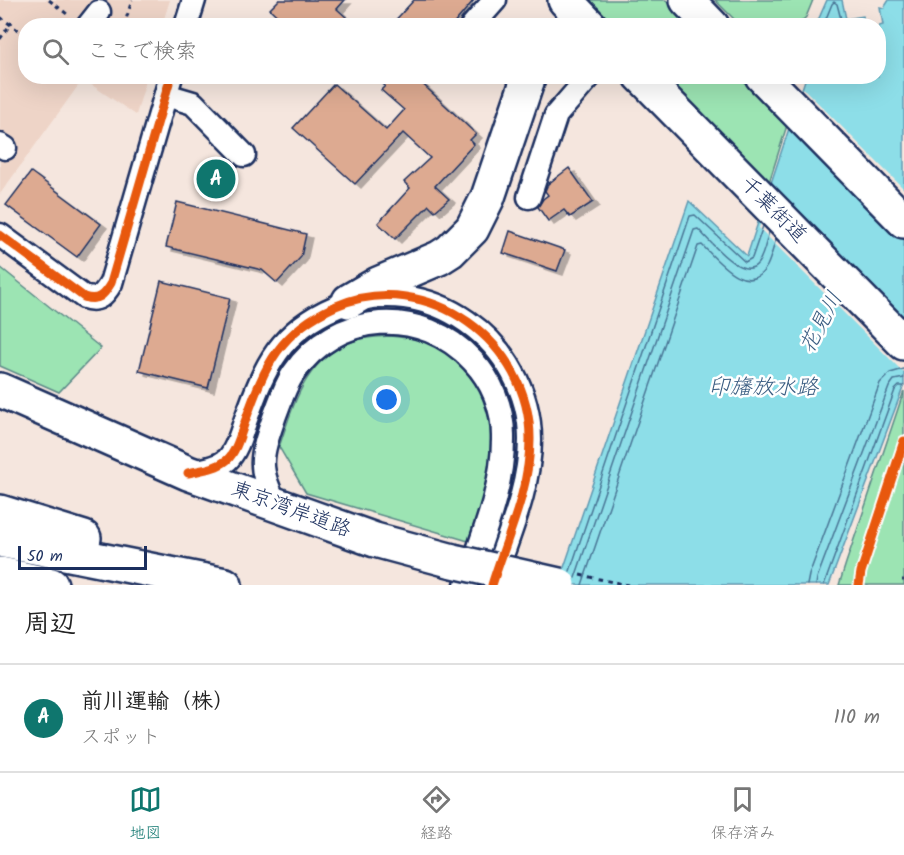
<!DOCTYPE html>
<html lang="ja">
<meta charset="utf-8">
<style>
:root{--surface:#fff;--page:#f2f2f2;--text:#222;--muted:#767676;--line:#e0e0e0;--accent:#0f766e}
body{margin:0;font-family:Kalam,"Klee One",sans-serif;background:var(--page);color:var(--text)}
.scale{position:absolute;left:18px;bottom:15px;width:129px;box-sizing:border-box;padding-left:6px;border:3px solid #1b2f5e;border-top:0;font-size:16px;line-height:21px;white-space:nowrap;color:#1b2f5e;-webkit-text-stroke:4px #fff;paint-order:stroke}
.you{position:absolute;left:387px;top:400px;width:21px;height:21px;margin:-15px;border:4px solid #fff;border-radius:50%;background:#1a73e8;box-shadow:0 0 0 9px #1a73e833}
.badge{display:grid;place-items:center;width:39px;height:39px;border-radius:50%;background:var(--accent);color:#fff;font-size:20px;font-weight:700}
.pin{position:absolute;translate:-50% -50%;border:3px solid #fff;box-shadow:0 2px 6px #0006}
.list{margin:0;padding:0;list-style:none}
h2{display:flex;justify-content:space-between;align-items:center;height:78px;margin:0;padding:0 24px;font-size:26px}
h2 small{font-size:20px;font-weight:400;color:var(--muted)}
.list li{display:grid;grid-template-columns:39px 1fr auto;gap:18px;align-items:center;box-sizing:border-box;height:108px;padding:0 24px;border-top:2px solid var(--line)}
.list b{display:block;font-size:22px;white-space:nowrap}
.list p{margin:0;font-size:20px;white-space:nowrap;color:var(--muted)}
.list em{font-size:20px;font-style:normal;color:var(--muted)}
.icon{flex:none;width:33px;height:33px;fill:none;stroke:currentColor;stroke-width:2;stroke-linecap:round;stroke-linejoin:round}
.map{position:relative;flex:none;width:904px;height:585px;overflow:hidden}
.search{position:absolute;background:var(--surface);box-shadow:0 6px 24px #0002;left:18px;right:18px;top:18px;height:66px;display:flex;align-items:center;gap:15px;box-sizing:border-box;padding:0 21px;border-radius:24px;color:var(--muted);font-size:22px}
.sheet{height:186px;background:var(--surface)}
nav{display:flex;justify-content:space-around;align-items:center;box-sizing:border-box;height:84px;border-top:2px solid var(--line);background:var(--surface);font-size:16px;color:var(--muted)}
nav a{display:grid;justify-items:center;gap:3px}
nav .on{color:var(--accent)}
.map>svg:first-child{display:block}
.built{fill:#eed4c7}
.green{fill:#9ce4b3;stroke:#5c8a88;stroke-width:1.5}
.water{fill:#8ddee8;stroke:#5f98b1;stroke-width:1.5}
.pier{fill:#f5e6de}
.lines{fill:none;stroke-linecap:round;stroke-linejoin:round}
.shore{stroke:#497595;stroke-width:1.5}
.building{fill:#ddaa91;stroke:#1b2f5e;stroke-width:1.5;filter:url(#shadow)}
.minor-casing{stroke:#1b2f5e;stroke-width:27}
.highway-casing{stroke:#1b2f5e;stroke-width:38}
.path{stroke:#1b2f5e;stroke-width:3;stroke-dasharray:4.5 4.5;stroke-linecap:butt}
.minor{stroke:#fff;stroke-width:22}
.highway{stroke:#fff;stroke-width:33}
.highway-bridge-casing{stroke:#1b2f5e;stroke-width:38;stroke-linecap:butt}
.path-bridge{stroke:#1b2f5e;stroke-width:3;stroke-dasharray:4.5 4.5;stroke-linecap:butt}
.highway-bridge{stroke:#fff;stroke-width:33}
.cycleway-casing{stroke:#fff;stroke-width:13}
.cycleway{stroke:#e8590c;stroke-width:9}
.labels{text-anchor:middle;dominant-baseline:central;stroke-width:5;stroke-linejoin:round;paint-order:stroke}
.street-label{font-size:21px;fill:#1b2f5e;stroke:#fff}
.water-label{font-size:22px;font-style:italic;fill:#385b80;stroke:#fff}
</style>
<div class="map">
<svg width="904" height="585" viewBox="0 0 904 585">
<defs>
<filter id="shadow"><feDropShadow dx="6" dy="4" stdDeviation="0" flood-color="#0004"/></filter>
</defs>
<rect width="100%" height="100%" fill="#f5e6de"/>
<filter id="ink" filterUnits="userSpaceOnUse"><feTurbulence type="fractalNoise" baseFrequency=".0167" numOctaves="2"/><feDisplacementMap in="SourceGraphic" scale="12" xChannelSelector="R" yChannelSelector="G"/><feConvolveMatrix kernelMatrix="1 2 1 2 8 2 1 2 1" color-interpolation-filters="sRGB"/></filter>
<g filter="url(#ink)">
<polygon class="built" points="0,0 170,0 162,25 26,26 26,76 147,77 136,115 83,79 0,194"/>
<g class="green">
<polygon points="579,0 666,0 692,25 604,25"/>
<polygon points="715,0 813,0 806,17 798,25 741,26"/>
<polygon points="655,77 742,77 788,122 767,189"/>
<polygon points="0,267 101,348 59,392 0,366"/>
<path d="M 390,336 L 425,340 L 456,359 L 479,388 L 491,424 L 495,464 L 475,543 L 306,493 L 279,447 C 294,404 305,358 354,341 C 365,337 379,337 390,336 Z"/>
<polygon points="904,391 904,585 839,585 846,563"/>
</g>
<g class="water">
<polygon points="827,0 842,0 846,19 863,16 865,25 816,25"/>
<polygon points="889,0 904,0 904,385 829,585 558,585 689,201 747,256 806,77 878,76 879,26 883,25 880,7 884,8"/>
</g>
<g class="pier">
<polygon points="803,88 904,189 904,235 792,122"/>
<polygon points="771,191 904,331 904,373 759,228"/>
</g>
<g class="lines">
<g class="shore">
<polyline points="823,26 832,4 834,2 837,4 842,23 847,25 857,23 859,26"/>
<polyline points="570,571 690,216 695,215 745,262 752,258 763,226"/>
<path d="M 575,578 L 694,230 L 698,229 C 709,240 743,283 758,263 C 764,255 766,241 769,232"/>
<path d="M 582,585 L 698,246 L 702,245 C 717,260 748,299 767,266 C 771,258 773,248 776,239"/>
<polyline points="807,585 809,575 880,383 890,373 904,369"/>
<polyline points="816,585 817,578 889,387 894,380 904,378"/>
<polyline points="824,585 895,390 899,386 904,386"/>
</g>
</g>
<g class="building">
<polygon points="279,0 345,0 337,9 356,26 288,26 270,9"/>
<polygon points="414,0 474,0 452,26 390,26"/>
<polygon points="375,76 414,76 476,134 470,140 474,144 435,186 449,199 435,211 429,205 395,239 378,223 410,188 404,182 430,158 403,133 355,184 293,128 334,84 386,130 404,110 381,90 385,86"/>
<polygon points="208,166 228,174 222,191 204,184"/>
<polygon points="569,168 593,202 570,217 564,210 548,221 538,207 543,199 548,195 545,191 548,184"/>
<polygon points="31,172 101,224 77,257 6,205"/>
<polygon points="177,202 306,234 301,257 277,283 262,270 166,247"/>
<polygon points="510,231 565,250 557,271 503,253"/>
<polygon points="161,281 230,298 208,388 139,371"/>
</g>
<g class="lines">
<defs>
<g id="minor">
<polyline points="88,26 99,12"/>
<polyline points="186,26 194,0"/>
<polyline points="472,26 495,0"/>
<polyline points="166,95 193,103 244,155"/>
<polyline points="0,145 5,148"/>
<polyline points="529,197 556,115 590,76"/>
<path d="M 0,235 L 84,297 C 98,302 104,295 111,283 L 171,76"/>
<path d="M 188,473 C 201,470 216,469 227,460 C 237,451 241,433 246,419 C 265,365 280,331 336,307 C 427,267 530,342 530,440 C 530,489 507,538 492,584"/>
<path d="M 277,506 C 256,467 261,456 275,415 C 280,402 285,386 293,374 C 336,310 422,306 473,361 C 492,381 503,408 503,436 C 504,487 482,537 466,585"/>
</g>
<g id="highway">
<polyline points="565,0 590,26"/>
<polyline points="687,0 712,26"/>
<polyline points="641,76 904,343"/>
<polyline points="762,76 904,221"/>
<polyline points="349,301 378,284 439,258 450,251 472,229 488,197 529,76"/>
<polyline points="0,390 188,473 375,540 453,561"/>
<polyline points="0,512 84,538"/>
<polyline points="0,540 225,585"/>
<polyline points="0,574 51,585"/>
</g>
</defs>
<use href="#minor" class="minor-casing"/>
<use href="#highway" class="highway-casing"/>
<g class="path">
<polyline points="49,0 67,14 69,12"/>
<polyline points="0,17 26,36"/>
<polyline points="124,26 132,0"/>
<polyline points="0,39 12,22"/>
<polyline points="83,78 86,76"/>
<polyline points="902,580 904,580"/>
</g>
<use href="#minor" class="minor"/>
<use href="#highway" class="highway"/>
<defs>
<polyline id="highway-bridge" points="453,561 559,585"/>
</defs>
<use href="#highway-bridge" class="highway-bridge-casing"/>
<polyline class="path-bridge" points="580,575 628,585"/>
<use href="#highway-bridge" class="highway-bridge"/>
<defs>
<g id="cycleway">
<path d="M 0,235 L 84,297 C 98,302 104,295 111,283 L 171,76"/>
<path d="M 188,473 C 201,470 216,469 227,460 C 237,451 241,432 246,419 C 265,365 280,331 336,306 C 428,267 531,343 530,440 C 530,490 506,539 492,585"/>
<polyline points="859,585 861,572 904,441"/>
</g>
</defs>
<use href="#cycleway" class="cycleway-casing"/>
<use href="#cycleway" class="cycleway"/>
</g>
</g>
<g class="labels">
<g class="street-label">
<text transform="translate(773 210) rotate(45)">千葉街道</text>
<text transform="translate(291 510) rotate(20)">東京湾岸道路</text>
</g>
<g class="water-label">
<text transform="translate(822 323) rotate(-62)">花見川</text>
<text x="763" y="388">印旛放水路</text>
</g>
</g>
</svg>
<div class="scale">50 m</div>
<div class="you"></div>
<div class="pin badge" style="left:216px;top:179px">A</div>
<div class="search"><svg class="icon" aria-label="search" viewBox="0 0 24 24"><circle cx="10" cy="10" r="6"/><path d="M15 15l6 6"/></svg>ここで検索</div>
</div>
<section class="sheet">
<h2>周辺<small></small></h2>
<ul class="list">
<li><span class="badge">A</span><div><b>前川運輸（株）</b><p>スポット</p></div><em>110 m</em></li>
</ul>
</section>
<nav>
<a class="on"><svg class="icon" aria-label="map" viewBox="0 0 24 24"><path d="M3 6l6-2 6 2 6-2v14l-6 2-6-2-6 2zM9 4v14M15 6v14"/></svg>地図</a>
<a><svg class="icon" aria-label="directions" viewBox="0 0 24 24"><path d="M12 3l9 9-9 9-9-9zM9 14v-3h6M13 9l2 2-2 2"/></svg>経路</a>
<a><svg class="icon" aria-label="saved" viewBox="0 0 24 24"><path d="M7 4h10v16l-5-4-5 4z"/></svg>保存済み</a>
</nav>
